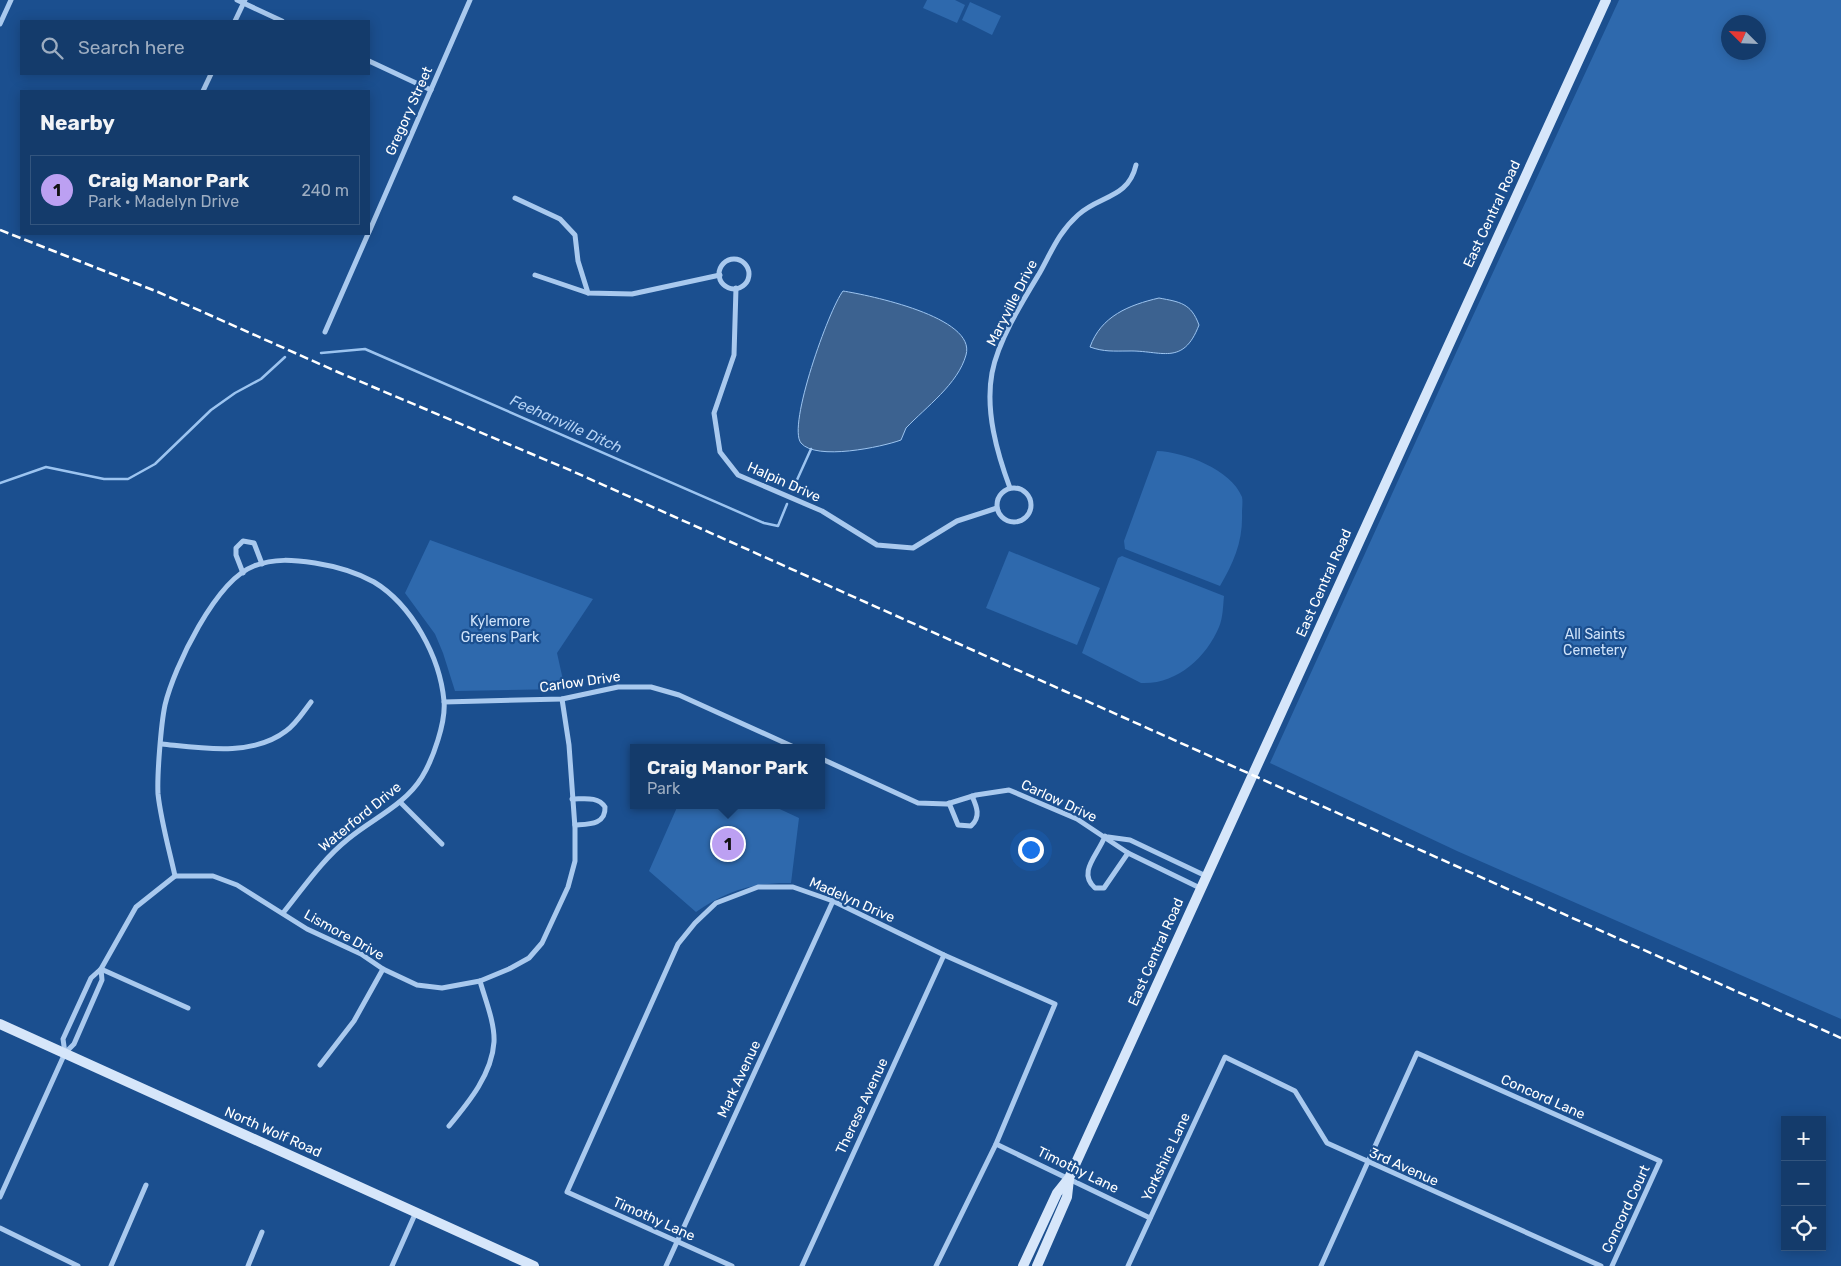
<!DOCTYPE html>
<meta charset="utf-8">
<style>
:root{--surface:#143b6b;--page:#214673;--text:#f1f3f6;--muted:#9dadc1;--line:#33557e;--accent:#bca0f2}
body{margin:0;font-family:Rubik,sans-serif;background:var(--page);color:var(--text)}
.controls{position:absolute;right:15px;bottom:15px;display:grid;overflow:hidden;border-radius:0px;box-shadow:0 2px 12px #0003}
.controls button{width:45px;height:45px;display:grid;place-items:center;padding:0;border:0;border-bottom:1px solid var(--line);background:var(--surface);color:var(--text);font:25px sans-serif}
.compass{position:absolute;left:1721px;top:15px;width:45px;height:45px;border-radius:50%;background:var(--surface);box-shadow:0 2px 12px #0003;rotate:294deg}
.you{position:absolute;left:1030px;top:849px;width:18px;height:18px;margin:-12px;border:4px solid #fff;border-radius:50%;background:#1a73e8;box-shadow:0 0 0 8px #1a73e833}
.badge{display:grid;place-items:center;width:32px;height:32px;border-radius:50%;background:var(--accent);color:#111;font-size:16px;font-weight:700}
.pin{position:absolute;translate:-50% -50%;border:2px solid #fff;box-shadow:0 1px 5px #0006}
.popup{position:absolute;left:630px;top:744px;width:195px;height:65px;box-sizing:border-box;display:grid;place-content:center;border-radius:0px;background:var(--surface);filter:drop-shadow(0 1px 4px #0005);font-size:16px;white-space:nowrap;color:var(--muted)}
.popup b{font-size:19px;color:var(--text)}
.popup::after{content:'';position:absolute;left:50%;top:100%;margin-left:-10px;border:10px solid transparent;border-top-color:var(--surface)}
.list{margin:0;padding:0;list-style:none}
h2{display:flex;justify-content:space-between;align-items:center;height:65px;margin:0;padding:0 20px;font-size:21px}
h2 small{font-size:16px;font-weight:400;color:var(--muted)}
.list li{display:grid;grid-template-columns:32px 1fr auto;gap:15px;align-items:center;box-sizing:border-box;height:70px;margin:0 10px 10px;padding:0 10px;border:1px solid var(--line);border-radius:0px}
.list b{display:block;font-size:19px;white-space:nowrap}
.list p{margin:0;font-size:16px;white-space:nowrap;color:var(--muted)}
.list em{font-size:16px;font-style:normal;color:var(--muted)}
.icon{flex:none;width:28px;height:28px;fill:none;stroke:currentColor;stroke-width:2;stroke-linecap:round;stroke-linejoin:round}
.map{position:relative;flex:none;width:1841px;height:1266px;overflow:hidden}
.search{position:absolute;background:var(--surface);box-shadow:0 2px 12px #0003;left:20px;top:20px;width:350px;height:55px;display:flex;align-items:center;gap:12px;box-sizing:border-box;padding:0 18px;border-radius:0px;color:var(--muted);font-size:19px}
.panel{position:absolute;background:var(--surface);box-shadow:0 2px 12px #0003;left:20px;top:90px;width:350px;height:145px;border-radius:0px}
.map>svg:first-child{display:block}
.green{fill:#2e69ad;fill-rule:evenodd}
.water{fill:#3c6290;stroke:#9cc4f0}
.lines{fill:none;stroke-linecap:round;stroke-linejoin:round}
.stream{stroke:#9cc4f0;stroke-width:2.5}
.street{stroke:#a9c9ee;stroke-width:5}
.secondary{stroke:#d6e6fa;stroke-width:10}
.rail{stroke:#fff;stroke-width:2.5;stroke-dasharray:9 4;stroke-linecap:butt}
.labels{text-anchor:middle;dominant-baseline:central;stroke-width:4.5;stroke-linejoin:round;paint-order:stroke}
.street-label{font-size:14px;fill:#fff;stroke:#1b4f8f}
.park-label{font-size:14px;fill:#cfe3fa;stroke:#1b4f8f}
.water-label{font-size:15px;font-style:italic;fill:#b5d3f5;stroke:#1b4f8f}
</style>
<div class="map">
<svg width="1841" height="1266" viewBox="0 0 1841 1266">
<rect width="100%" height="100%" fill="#1b4f8f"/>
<g class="green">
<polygon points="927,0 955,0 965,5 957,23 923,8"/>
<path d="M 1619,0 L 1841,0 L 1841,1019 L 1457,851 L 1270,763 L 1465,333 ZM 1728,22 L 1758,22 L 1758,52 L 1728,52 Z"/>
<polygon points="970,2 1001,16 992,35 962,20"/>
<path d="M 1157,451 C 1184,452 1231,469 1242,497 C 1243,502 1242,508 1242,513 C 1243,541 1234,562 1220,586 L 1125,549 L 1124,541 Z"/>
<polygon points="430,540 593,599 557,653 565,689 455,691 443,653 435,634 405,593"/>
<polygon points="1009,551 1100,588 1077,645 986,608"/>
<path d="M 1122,556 L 1224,596 C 1223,606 1223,618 1219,627 C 1206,658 1176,685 1141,683 L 1082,653 L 1118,558 Z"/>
<path d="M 678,805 L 771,805 L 799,818 L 791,883 C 754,882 726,891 696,912 L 649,871 Z"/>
</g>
<g class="water">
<path d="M 843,291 C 868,295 977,317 966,355 C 958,384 926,407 906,428 L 901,440 C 882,447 816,461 801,443 C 787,426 829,309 843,291 Z"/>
<path d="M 1159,298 C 1180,302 1191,303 1199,325 C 1183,367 1161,350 1128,351 C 1114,351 1104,352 1090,347 C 1101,316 1129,305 1159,298 Z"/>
</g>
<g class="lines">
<g class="stream">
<polyline points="321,353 365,349 764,523 778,526 787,504"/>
<polyline points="0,483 46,467 104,479 128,479 155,464 211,410 235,393 261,379 285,357"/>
<polyline points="792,491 811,449"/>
</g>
<g class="street">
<polyline points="237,0 282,21"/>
<polyline points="235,21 245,0"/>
<polyline points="0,24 11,0"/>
<polyline points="369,61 431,90"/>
<polyline points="203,91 211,74"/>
<polyline points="515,198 560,219 575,235 578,261 588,293"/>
<polyline points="369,232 470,0"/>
<circle cx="734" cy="274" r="15"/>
<polyline points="535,275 588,293 632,294 720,275"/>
<polyline points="736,288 734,355 714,413 720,452 738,475 822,511 877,545 913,548 957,521 997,508"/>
<polyline points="325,332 368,234"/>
<circle cx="1014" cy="505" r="17"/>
<path d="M 1010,488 C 997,453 985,411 992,373 C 998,341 1022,302 1039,274 C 1052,251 1058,233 1078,215 C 1100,195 1128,199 1136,165"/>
<polyline points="243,573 236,555 236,548 243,541 254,543 262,564"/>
<polyline points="444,702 562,699 618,687 651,687 679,695 796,748"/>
<path d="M 162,744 C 201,748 252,757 286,731 C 296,724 304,711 311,702"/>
<polyline points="822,759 918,803 947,804 976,795 1009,790 1077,819 1128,853 1200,888"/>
<path d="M 572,799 C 584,799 598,796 605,807 C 606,825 588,824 575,825"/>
<polyline points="400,802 442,844"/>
<path d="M 949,803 L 958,825 L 971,826 C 981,817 977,807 972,796"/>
<path d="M 1105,836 C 1098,855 1077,872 1095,888 L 1104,888 L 1128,853"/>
<polyline points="1108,837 1130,840 1206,876"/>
<polyline points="175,876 213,876 237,885 307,929 361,954 383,969 417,985 442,988 480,981 509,969 529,958 542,943 568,887 575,861 575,828 569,745 562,699"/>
<polyline points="101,969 188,1008"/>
<path d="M 65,1053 L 63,1039 L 91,978 L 101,969 L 136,907 L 175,876 C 169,849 161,821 158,794 C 157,775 161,724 165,705 C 174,667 216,580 254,566 C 274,558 294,560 315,563 C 334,566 356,572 374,582 C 412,605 440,657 444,701 C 446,722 433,759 422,777 C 405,805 372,819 348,839 C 322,860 304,887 283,913"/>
<polyline points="320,1065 354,1021 383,969"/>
<path d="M 449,1126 C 469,1102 492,1074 494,1042 C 495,1023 485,999 480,981"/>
<polyline points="996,1144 1150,1218"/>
<polyline points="0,1197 65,1053 74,1044 102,980 101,969"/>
<polyline points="0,1228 78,1266"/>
<polyline points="111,1266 146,1185"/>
<polyline points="248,1266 262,1232"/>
<polyline points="392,1266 416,1212"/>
<polyline points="666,1266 833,901"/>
<polyline points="732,1266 567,1192 678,944 695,923 716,903 758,887 793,887 833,901 944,955 1055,1004 996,1144 936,1266"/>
<polyline points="802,1266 944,955"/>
<polyline points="1128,1266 1225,1057 1295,1091 1327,1143 1601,1266"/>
<polyline points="1321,1266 1417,1053 1660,1161 1612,1266"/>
</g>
<g class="secondary">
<polyline points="0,1024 534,1266"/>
<polyline points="1023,1266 1057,1193 1069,1178 1606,0"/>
<polyline points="1037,1266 1067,1197 1069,1179"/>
</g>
<polyline class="rail" points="0,230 158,292 340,373 572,471 1841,1038"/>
</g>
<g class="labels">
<g class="street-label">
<text transform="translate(409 111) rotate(-66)">Gregory Street</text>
<text transform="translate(1492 214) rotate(-65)">East Central Road</text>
<text transform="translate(1012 303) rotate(-63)">Maryville Drive</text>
<text transform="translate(784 482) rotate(24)">Halpin Drive</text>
<text transform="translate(1324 583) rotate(-66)">East Central Road</text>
<text transform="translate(580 682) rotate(-8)">Carlow Drive</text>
<text transform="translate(1059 801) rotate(25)">Carlow Drive</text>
<text transform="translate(360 817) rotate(-39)">Waterford Drive</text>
<text transform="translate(852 900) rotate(24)">Madelyn Drive</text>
<text transform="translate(344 935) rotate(29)">Lismore Drive</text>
<text transform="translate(1156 952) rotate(-66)">East Central Road</text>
<text transform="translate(739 1079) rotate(-65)">Mark Avenue</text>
<text transform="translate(1543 1097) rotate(24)">Concord Lane</text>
<text transform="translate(862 1106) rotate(-65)">Therese Avenue</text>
<text transform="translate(273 1132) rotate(24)">North Wolf Road</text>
<text transform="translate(1166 1157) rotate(-65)">Yorkshire Lane</text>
<text transform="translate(1404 1167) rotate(24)">3rd Avenue</text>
<text transform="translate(1078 1170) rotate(26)">Timothy Lane</text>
<text transform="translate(1626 1209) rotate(-65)">Concord Court</text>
<text transform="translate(654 1219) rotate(24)">Timothy Lane</text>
</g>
<g class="park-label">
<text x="500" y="621">Kylemore<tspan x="500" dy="16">Greens Park</tspan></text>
<text x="1595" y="634">All Saints<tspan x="1595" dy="16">Cemetery</tspan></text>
</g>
<g class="water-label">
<text transform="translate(566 424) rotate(24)">Feehanville Ditch</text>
</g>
</g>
</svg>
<div class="controls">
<button>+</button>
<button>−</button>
<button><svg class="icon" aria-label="locate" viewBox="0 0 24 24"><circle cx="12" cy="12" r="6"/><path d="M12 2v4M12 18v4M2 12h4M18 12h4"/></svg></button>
</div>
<svg class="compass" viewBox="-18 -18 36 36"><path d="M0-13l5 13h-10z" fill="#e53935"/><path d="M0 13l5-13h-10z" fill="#9dadc1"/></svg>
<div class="you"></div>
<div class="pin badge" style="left:728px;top:844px">1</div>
<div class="popup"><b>Craig Manor Park</b>Park</div>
<div class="search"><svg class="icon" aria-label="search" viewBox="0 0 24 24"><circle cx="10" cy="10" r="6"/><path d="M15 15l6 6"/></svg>Search here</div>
<section class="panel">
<h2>Nearby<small></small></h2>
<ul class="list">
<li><span class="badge">1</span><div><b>Craig Manor Park</b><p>Park · Madelyn Drive</p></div><em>240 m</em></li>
</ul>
</section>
</div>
